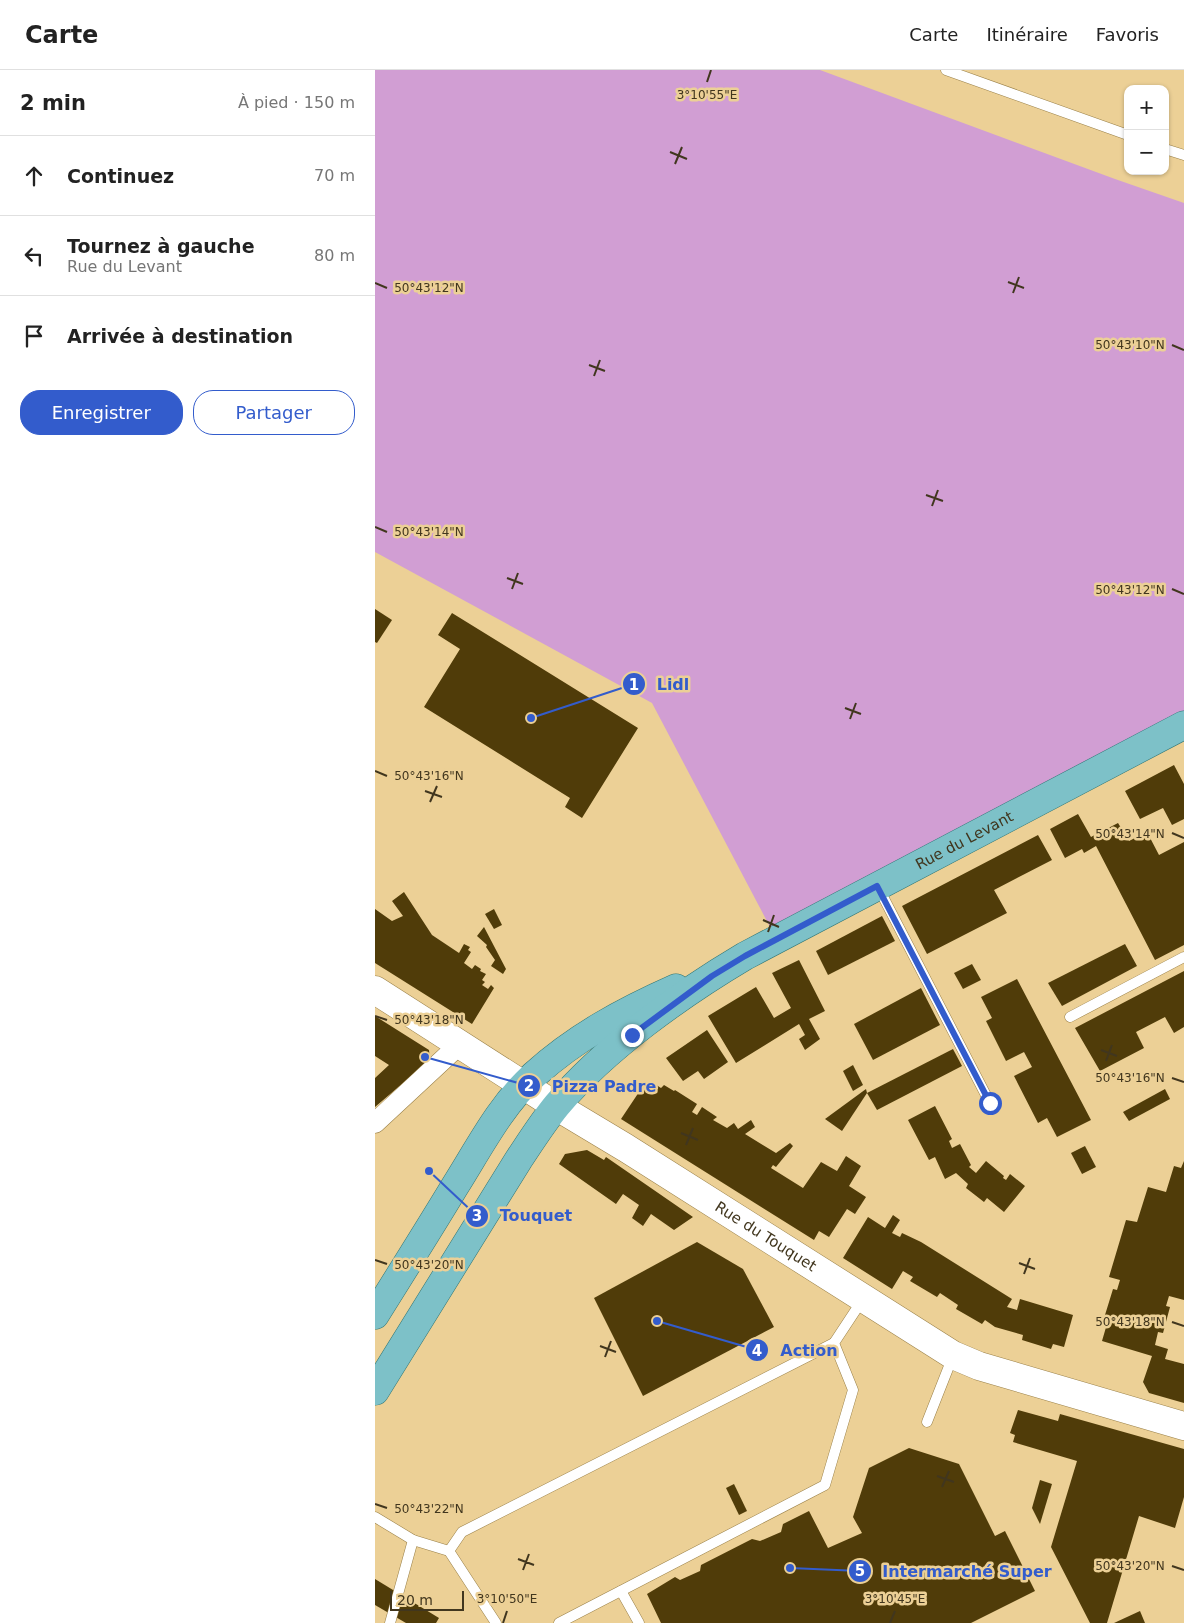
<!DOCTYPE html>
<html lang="fr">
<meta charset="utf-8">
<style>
:root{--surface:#fff;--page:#f6f6f6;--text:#222;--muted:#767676;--line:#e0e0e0;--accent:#335ccc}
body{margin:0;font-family:"DejaVu Sans",sans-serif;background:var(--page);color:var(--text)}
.controls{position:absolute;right:15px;top:15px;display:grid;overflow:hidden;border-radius:10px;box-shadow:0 1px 4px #0004}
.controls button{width:45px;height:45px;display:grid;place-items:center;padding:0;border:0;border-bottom:1px solid var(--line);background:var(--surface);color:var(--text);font:25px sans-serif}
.scale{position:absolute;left:15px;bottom:12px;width:74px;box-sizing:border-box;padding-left:5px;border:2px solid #41361e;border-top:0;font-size:14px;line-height:18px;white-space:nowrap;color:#41361e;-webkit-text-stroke:4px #ecd096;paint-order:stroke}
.stop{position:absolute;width:15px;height:15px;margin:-11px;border:4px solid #335ccc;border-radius:50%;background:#fff}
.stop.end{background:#335ccc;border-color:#fff;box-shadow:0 1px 5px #0008}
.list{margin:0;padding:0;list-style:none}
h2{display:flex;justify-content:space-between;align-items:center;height:65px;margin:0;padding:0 20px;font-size:21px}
h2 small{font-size:16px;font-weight:400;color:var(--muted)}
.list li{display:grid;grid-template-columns:32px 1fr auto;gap:15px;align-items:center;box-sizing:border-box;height:80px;padding:0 20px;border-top:1px solid var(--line)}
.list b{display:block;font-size:19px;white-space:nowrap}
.list p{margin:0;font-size:16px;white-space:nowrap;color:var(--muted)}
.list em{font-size:16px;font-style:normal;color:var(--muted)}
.actions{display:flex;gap:10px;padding:15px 20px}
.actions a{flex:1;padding:11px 0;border:1px solid var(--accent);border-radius:20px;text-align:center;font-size:18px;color:var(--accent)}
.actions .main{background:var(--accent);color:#fff}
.icon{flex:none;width:28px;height:28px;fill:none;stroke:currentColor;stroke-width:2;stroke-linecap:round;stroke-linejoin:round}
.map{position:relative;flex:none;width:809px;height:1553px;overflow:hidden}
header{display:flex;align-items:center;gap:30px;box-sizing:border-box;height:70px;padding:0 25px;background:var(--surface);border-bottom:1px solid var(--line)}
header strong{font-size:24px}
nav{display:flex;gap:28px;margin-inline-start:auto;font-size:18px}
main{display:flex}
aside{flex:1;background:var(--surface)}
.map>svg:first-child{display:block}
.green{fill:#d19ed3}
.building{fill:#503c09}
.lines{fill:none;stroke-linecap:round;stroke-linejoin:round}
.lane-casing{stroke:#9a8048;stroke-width:11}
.street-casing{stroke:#9a8048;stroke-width:21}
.secondary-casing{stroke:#9a8048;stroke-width:29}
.primary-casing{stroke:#307574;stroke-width:29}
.lane{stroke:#fff;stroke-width:10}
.street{stroke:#fff;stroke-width:20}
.secondary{stroke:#fff;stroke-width:28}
.primary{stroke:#7dc1c8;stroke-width:28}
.route{stroke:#335ccc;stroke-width:6}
.ticks{fill:none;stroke:#41361e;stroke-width:2}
.labels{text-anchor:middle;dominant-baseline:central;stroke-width:5;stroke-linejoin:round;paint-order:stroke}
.street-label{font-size:15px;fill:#41361e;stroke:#ecd096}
.ticks-label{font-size:12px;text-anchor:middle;fill:#41361e;stroke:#ecd096;stroke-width:5;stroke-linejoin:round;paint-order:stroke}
.leader{fill:none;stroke:#335ccc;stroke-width:2}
.callout-dot{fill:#335ccc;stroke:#ecd096;stroke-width:2}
.mark-label{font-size:15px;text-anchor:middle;font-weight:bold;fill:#fff}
.callout-label{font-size:16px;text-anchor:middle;font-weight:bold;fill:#335ccc;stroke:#ecd096;stroke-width:5;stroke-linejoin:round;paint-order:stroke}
</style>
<header>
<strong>Carte</strong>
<nav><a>Carte</a><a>Itinéraire</a><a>Favoris</a></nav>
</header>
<main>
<aside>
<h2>2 min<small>À pied · 150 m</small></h2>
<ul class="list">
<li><svg class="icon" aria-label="ahead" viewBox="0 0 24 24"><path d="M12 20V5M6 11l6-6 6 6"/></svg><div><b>Continuez</b></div><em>70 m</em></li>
<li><svg class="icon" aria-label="left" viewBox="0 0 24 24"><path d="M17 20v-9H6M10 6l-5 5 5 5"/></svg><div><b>Tournez à gauche</b><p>Rue du Levant</p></div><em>80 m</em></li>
<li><svg class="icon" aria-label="arrive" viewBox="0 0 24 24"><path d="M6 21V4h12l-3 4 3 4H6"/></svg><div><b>Arrivée à destination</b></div></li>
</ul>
<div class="actions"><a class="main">Enregistrer</a><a>Partager</a></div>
</aside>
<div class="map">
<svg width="809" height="1553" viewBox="0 0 809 1553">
<rect width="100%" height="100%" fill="#ecd096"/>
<polygon class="green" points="0,0 445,0 740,109 809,133 809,647 395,857 277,633 0,482"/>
<g class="building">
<polygon points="0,539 17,550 2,573 0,572"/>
<polygon points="77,543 263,658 207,748 190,737 195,728 49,637 85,579 63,565"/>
<polygon points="799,695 809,714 809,749 797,755 788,738 765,749 750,721"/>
<polygon points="703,744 716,767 743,753 754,771 772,762 784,785 809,772 809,875 780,890 721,776 709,783 707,779 690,788 675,759"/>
<polygon points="663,765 677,790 619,820 632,843 552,884 527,836"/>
<polygon points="29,822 57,865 84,883 89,874 95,877 93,880 96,882 89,893 97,899 100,895 106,899 105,901 111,904 107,910 110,912 107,915 113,919 116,915 119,918 97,954 0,893 0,839 17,851 28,846 17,831"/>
<polygon points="119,839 127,855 119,859 110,844"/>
<polygon points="507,846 520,871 453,905 441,881"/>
<polygon points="109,857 131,899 128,904 116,896 120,890 111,877 112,875 102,866"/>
<polygon points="750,874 762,896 687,936 673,913"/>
<polygon points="424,890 450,941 434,949 445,969 430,980 424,969 430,965 424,954 361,993 333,946 381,917 399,948 416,938 397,903"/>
<polygon points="597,894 606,910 588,919 579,903"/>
<polygon points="809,901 809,957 799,963 790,947 761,962 769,978 725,1001 700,958"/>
<polygon points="642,909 716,1050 682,1067 672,1048 663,1053 639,1006 657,997 649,982 631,991 611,951 617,948 606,927"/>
<polygon points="546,918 565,955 498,990 479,954"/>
<polygon points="0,946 54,980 55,990 0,1037 0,1008 14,995 0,986"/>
<polygon points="332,960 353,992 329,1009 323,1001 308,1011 291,988"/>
<polygon points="578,979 587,996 502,1040 492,1023"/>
<polygon points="478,995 488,1015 478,1021 468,1001"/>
<polygon points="275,1011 286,1018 289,1015 299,1021 300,1020 322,1034 317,1042 322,1045 327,1037 342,1047 338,1050 352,1058 359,1053 363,1059 376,1050 380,1057 370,1064 401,1083 415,1073 418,1076 401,1097 398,1095 396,1098 428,1118 446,1092 462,1101 471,1086 486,1096 474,1116 491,1127 480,1144 472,1139 454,1167 444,1161 439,1170 246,1049 264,1022 267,1023"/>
<polygon points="491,1019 492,1023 467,1061 450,1049"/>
<polygon points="790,1019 795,1029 754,1051 748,1042"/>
<polygon points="560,1036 577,1069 574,1071 577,1078 585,1074 596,1095 594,1097 601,1103 611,1091 629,1106 628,1108 631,1110 635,1104 650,1116 629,1142 612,1128 609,1132 591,1118 593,1114 581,1103 570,1109 560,1087 554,1090 533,1050"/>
<polygon points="710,1076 721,1097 707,1104 696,1083"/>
<polygon points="212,1080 229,1090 231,1087 318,1147 299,1160 276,1144 268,1156 257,1148 264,1135 248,1124 241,1134 184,1094 190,1084"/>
<polygon points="809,1091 809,1230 794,1226 791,1236 795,1237 788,1263 783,1262 780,1275 793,1279 790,1289 809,1294 809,1333 774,1323 768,1312 777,1286 727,1271 734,1247 730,1245 738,1219 742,1220 745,1210 734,1207 751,1150 762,1152 773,1117 791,1122 799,1096 806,1098"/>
<polygon points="518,1145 525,1150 517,1163 525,1167 527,1163 546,1172 637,1229 632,1237 642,1240 645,1229 698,1245 689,1277 678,1274 676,1279 647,1270 648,1265 620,1257 610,1250 607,1254 581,1239 583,1235 565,1223 562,1227 535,1211 538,1207 528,1201 517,1219 468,1188 493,1147 510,1158"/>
<polygon points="322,1172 368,1199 399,1257 268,1326 219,1228"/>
<polygon points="643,1340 683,1351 685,1344 809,1379 809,1427 800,1458 764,1446 732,1553 715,1553 676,1477 702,1391 638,1372 640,1365 635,1363"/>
<polygon points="534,1378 584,1394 620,1466 630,1461 660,1521 596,1553 286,1553 272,1524 300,1507 305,1510 325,1501 326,1495 377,1469 385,1471 406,1462 408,1454 434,1441 453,1478 487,1463 478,1447 494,1398"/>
<polygon points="665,1410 677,1414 665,1454 657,1438"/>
<polygon points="359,1414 372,1441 364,1445 351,1418"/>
<polygon points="0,1509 64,1548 61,1553 31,1553 0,1535"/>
<polygon points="765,1541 770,1553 739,1553"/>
</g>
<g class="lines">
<defs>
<g id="lane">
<polyline points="571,0 753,65"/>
<polyline points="790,79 809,85"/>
<polyline points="503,817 615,1033"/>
<polyline points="695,947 809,887"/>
<polyline points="552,1352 578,1286"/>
<polyline points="0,1447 38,1470 74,1481 121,1553"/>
<polyline points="74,1481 87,1462 459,1273"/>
<polyline points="246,1521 264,1553"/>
<polyline points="15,1553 38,1470"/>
<polyline points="184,1553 450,1415 478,1320 459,1273 488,1229"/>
</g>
<polyline id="street" points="0,1053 85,974"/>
<g id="secondary">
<path id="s1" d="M 0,920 L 181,1036 L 251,1078 L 578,1285 L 604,1296 L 809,1356"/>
</g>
<g id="primary">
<path d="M 0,1245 C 27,1202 54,1159 80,1116 C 104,1078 125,1036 159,1005 C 201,967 249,941 301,918"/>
<path id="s2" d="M 0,1321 L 144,1089 C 156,1071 168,1052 182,1035 C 230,978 306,924 370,886 L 809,655"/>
</g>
</defs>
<use href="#lane" class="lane-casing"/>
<use href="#street" class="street-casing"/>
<use href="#secondary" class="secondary-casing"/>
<use href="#primary" class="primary-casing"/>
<use href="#lane" class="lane"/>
<use href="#street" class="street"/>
<use href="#secondary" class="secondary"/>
<use href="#primary" class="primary"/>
</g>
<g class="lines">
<polyline class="route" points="257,965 337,906 370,886 502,816 615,1033"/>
</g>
<path class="ticks" d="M 332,12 L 336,0M 295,82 L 312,89M 300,94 L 307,77M 633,212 L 649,218M 0,213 L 12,218M 638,223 L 644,207M 797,275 L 809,280M 214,295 L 230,301M 219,306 L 225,290M 551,425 L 568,431M 557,436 L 563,420M 0,457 L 12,462M 132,508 L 148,514M 137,519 L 143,503M 797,519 L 809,524M 470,638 L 486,644M 475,649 L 481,633M 0,701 L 12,706M 50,721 L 67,727M 55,732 L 62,716M 797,763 L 809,768M 388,850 L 404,857M 393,862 L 399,845M 0,946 L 12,950M 726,980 L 742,986M 731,991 L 737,975M 797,1008 L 809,1012M 306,1063 L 323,1070M 311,1075 L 318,1058M 0,1190 L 12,1194M 644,1193 L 660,1199M 649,1204 L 655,1188M 797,1252 L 809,1256M 225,1276 L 241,1282M 230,1287 L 236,1271M 562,1406 L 579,1412M 567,1417 L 574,1401M 0,1434 L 12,1438M 143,1489 L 159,1495M 797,1496 L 809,1500M 148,1500 L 154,1484M 128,1553 L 132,1541M 515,1553 L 520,1541"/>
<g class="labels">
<g class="street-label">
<text stroke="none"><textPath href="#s2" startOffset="828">Rue du Levant</textPath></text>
<text stroke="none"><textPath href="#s1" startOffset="462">Rue du Touquet</textPath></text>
</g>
</g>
<g class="ticks-label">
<text x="332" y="29">3°10'55"E</text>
<text x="54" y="222">50°43'12"N</text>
<text x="755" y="279">50°43'10"N</text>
<text x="54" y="466">50°43'14"N</text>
<text x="755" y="524">50°43'12"N</text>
<text x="54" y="710">50°43'16"N</text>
<text x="755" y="768">50°43'14"N</text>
<text x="54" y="954">50°43'18"N</text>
<text x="755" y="1012">50°43'16"N</text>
<text x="54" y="1199">50°43'20"N</text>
<text x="755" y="1256">50°43'18"N</text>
<text x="54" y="1443">50°43'22"N</text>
<text x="755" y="1500">50°43'20"N</text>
<text x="132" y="1533">3°10'50"E</text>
<text x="520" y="1533">3°10'45"E</text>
</g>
<path class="leader" d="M156 648L259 614M50 987L154 1016M54 1101L102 1146M282 1251L382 1280M415 1498L485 1501"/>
<g class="callout-dot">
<circle cx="156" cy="648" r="5"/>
<circle cx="50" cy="987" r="5"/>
<circle cx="54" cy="1101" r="5"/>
<circle cx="282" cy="1251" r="5"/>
<circle cx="415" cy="1498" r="5"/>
<circle cx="259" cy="614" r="12"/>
<circle cx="154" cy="1016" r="12"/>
<circle cx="102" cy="1146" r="12"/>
<circle cx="382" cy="1280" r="12"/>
<circle cx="485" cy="1501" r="12"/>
</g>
<g class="mark-label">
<text x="259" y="620">1</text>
<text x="154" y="1021">2</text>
<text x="102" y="1151">3</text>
<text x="382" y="1286">4</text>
<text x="485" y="1506">5</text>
</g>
<g class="callout-label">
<text x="298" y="620">Lidl</text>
<text x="229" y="1022">Pizza Padre</text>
<text x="161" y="1151">Touquet</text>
<text x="434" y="1286">Action</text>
<text x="592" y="1507">Intermarché Super</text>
</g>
</svg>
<div class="controls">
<button>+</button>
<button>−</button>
</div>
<div class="scale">20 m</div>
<div class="stop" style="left:615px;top:1033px"></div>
<div class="stop end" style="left:257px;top:965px"></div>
</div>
</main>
